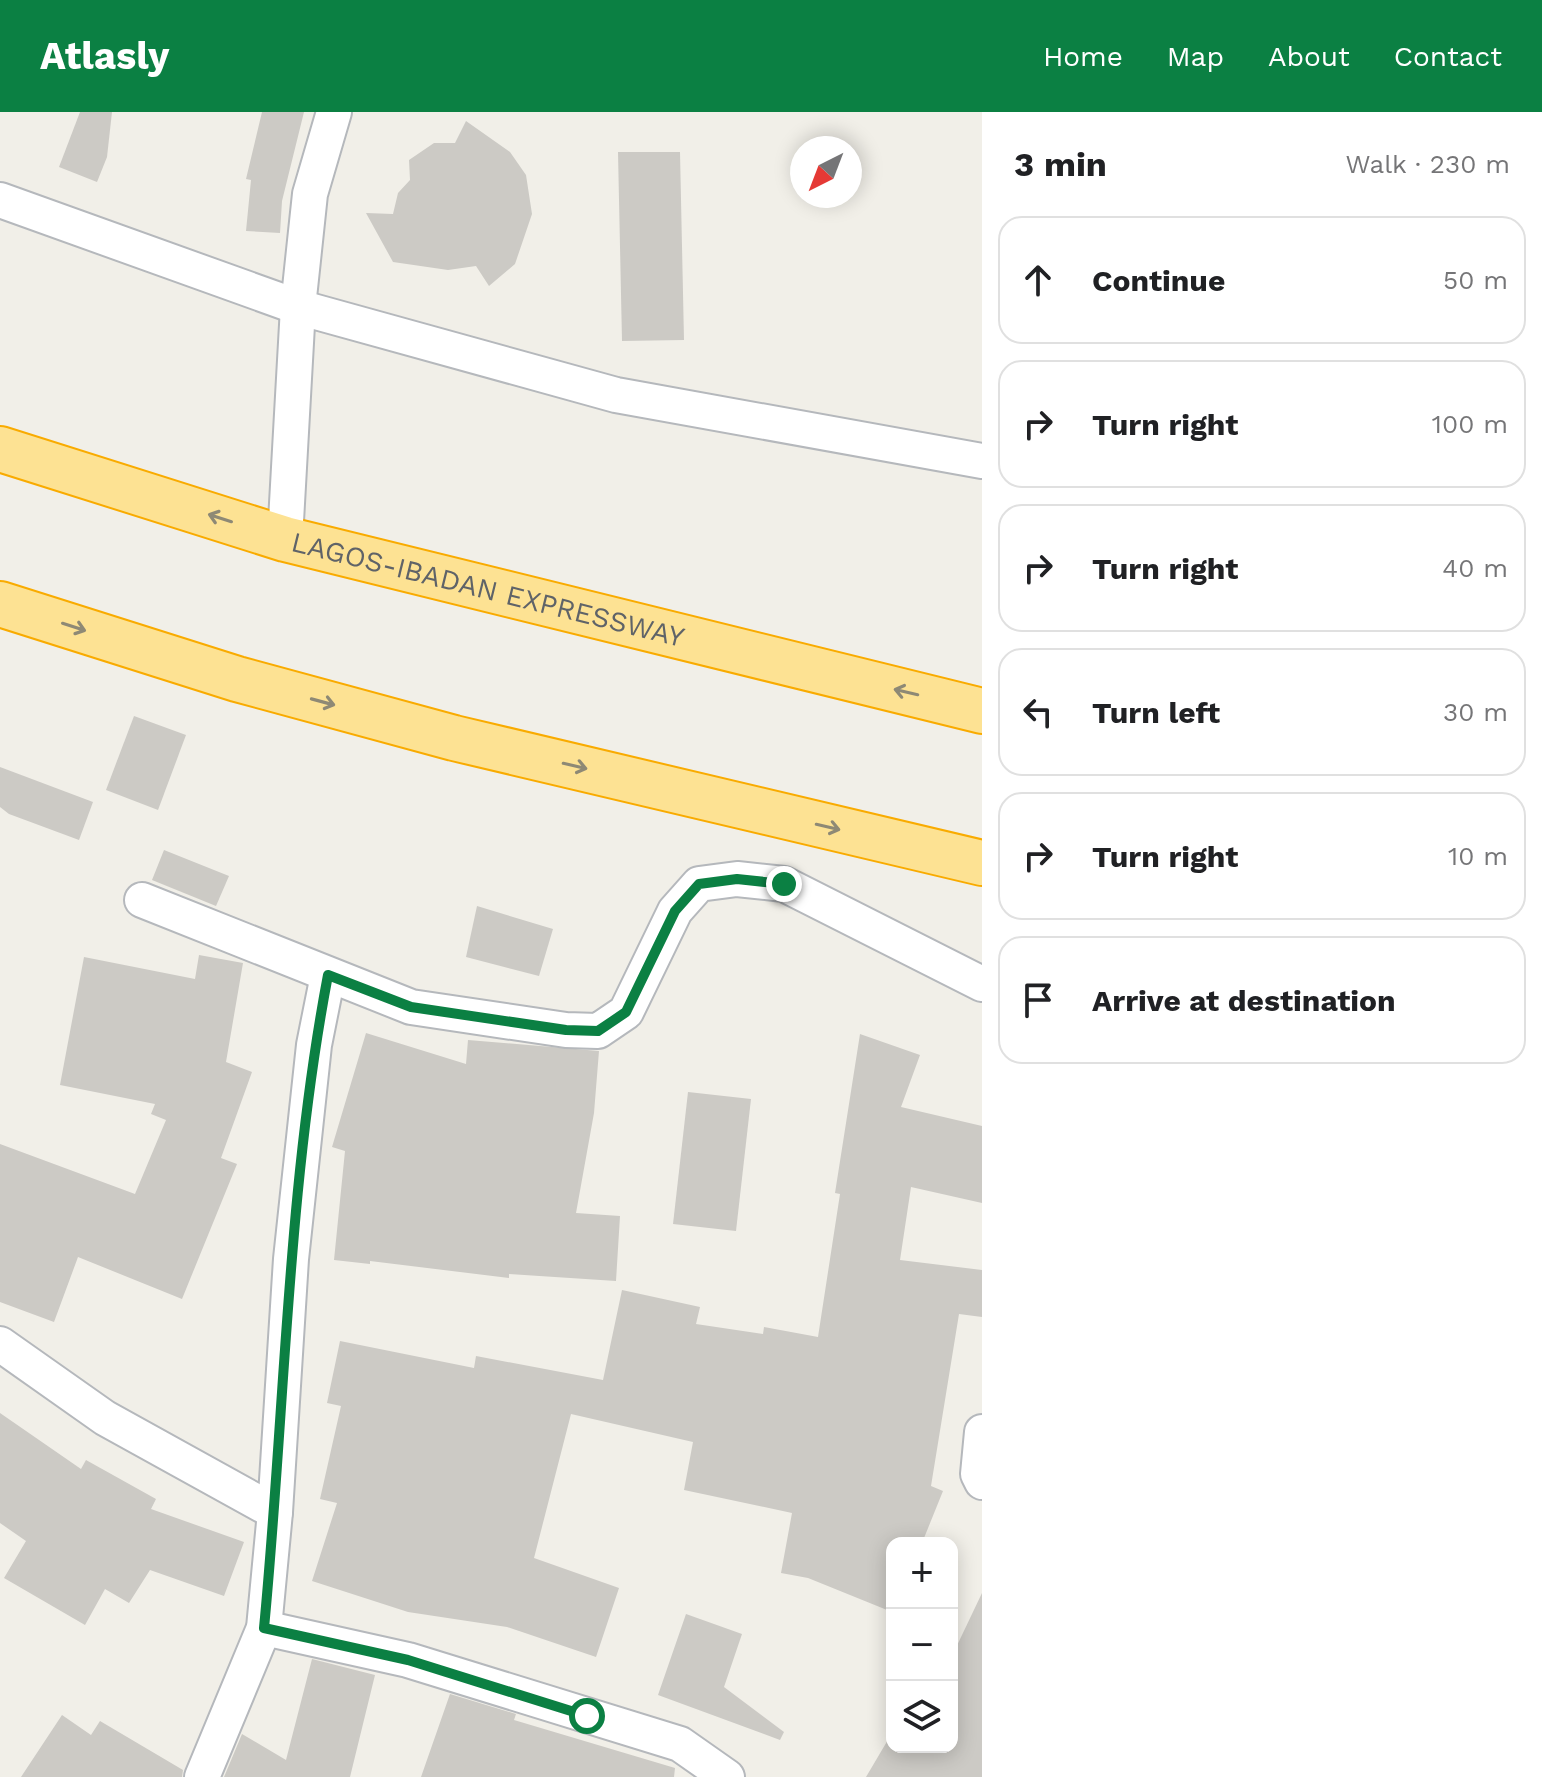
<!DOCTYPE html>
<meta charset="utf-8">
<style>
:root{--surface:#fff;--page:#f6f6f6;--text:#202124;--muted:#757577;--line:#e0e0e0;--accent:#0b8043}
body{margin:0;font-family:"Work Sans",sans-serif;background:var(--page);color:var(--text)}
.controls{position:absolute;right:24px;bottom:24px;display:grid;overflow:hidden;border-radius:16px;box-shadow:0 4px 20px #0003}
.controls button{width:72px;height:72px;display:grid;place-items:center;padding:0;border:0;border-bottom:2px solid var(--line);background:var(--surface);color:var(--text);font:40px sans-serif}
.compass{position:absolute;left:790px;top:24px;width:72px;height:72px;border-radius:50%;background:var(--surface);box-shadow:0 4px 20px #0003;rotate:222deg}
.stop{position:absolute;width:24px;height:24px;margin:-18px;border:6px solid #0b8043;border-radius:50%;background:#fff}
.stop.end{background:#0b8043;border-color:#fff;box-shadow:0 2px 8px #0008}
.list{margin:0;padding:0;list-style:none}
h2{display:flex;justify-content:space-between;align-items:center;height:104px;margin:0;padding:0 32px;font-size:34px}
h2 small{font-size:26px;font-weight:400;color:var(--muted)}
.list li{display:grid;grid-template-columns:52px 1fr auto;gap:24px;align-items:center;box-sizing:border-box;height:128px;margin:0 16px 16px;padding:0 16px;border:2px solid var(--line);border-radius:24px}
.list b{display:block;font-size:30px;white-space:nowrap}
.list em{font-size:26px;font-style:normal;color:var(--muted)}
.icon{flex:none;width:44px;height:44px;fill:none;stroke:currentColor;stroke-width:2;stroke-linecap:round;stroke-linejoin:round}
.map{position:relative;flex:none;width:982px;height:1665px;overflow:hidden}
header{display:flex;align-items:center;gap:48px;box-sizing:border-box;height:112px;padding:0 40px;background:var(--accent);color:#fff}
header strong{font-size:38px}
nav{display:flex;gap:44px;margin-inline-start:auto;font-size:28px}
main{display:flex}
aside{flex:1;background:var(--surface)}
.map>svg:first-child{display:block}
.building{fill:#cccac5}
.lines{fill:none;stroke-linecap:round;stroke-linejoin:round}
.street-casing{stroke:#b5b8bc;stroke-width:38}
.highway-casing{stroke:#f9ab00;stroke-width:48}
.street{stroke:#fff;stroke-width:34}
.highway{stroke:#fde293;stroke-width:44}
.oneway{stroke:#8e8975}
.route{stroke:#0b8043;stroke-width:10}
.labels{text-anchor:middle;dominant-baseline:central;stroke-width:6;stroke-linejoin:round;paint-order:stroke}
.street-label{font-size:28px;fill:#5f6368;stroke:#fff}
</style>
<header>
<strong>Atlasly</strong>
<nav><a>Home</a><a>Map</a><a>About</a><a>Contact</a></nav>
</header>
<main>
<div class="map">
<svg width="982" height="1665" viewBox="0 0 982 1665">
<rect width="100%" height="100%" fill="#f1efe8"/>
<g class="building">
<polygon points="80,0 112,0 107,45 97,70 59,55"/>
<polygon points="262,0 304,0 282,89 280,121 246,119 251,68 246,67"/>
<polygon points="466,9 510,40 526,63 532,102 515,152 489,174 476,154 448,158 393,150 366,101 393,102 398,81 410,68 409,48 434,31 455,31"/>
<polygon points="618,40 680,40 684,228 622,229"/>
<polygon points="134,604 186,623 158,698 106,678"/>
<polygon points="0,655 93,690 79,728 9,702 0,695"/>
<polygon points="164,738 229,764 216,794 152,768"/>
<polygon points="477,794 553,817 539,864 466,845"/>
<polygon points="199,843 243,851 226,950 252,960 221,1046 237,1052 182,1187 78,1145 54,1210 0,1190 0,1032 135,1082 166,1008 151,1002 155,992 60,973 84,845 195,867"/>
<polygon points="366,921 466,952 468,928 599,939 594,1001 576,1101 620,1104 616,1169 509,1162 509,1166 370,1149 370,1152 334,1148 345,1039 332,1035"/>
<polygon points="860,922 920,943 901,995 982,1014 982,1091 911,1075 900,1148 982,1158 982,1205 959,1202 931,1374 943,1379 922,1431 892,1431 892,1500 808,1466 781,1461 792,1401 684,1378 693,1330 571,1302 534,1446 619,1476 596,1545 507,1515 408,1500 312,1469 337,1391 320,1387 341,1294 327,1291 340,1229 474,1256 476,1244 603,1268 622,1178 700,1195 696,1212 763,1222 764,1215 818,1225 840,1082 835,1081"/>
<polygon points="688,980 751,987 736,1119 673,1112"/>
<polygon points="0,1301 81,1357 86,1348 156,1387 151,1397 244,1430 224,1484 150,1458 129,1491 105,1477 85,1513 4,1466 26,1429 0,1411"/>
<polygon points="982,1481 982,1665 866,1665 892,1621 892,1635 952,1635 952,1544"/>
<polygon points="686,1502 742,1522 724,1575 784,1620 780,1628 658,1583"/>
<polygon points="312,1547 375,1563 350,1665 224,1665 242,1622 286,1648"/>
<polygon points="450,1582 516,1602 514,1608 675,1656 674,1665 421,1665"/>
<polygon points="62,1603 91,1623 100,1609 183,1658 182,1665 21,1665"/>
</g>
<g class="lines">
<defs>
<g id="street">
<polyline points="0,88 298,195 616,283 982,349"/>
<polyline points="285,427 298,195 310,82 334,0"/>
<polyline points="142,788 411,895 566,918 598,919 626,900 675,799 699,772 737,767 784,772 982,872"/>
<polyline points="0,1232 105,1306 275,1400"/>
<polyline points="982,1320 978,1362 982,1370"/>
<polyline points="264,1516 408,1548 680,1632 727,1665"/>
<polyline points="202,1665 264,1516 275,1400 291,1147 314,933 328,863"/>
</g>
<g id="highway">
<path id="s1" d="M 0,337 L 285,427 L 982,599"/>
<polyline points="0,492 237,567 454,626 982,751"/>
</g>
</defs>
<use href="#street" class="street-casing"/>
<use href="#highway" class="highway-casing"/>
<use href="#street" class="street"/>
<use href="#highway" class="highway"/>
</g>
<defs><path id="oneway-shaft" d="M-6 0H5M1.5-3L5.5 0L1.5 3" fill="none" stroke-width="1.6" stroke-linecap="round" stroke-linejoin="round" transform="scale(2)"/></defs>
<g class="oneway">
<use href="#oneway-shaft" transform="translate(220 406) rotate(-162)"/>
<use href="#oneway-shaft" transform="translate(74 515) rotate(18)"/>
<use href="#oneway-shaft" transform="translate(906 580) rotate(-167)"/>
<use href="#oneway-shaft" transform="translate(323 590) rotate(15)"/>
<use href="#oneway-shaft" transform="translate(575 654) rotate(13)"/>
<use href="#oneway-shaft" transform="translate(828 715) rotate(13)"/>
</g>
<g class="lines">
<path class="route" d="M 587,1604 L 408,1548 L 264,1516 C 285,1298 287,1078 328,863 L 411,895 L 566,918 L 598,919 L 626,900 L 675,799 L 699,772 L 737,767 L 784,772"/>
</g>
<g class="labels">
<g class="street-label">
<text stroke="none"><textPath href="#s1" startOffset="508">LAGOS-IBADAN EXPRESSWAY</textPath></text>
</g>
</g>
</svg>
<div class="controls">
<button>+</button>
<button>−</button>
<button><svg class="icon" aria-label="layers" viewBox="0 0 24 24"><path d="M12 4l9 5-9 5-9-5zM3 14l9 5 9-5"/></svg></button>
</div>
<svg class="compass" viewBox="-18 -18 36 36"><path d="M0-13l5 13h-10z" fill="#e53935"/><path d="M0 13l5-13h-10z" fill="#757577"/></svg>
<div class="stop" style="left:587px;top:1604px"></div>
<div class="stop end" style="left:784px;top:772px"></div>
</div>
<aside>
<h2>3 min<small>Walk · 230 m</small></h2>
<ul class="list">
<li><svg class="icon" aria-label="ahead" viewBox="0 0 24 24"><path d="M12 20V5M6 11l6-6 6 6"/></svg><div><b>Continue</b></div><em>50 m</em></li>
<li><svg class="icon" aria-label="right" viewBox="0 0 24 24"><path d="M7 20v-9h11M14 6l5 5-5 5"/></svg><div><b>Turn right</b></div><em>100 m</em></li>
<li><svg class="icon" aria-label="right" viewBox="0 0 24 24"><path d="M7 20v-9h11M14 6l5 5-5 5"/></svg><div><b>Turn right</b></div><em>40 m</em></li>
<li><svg class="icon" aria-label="left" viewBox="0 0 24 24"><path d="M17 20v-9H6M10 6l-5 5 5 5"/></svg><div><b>Turn left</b></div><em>30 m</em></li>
<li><svg class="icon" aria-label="right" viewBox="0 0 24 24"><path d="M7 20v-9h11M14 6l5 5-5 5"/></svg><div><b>Turn right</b></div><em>10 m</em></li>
<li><svg class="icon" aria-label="arrive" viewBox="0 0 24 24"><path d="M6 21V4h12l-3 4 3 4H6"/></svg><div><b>Arrive at destination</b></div></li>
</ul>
</aside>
</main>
